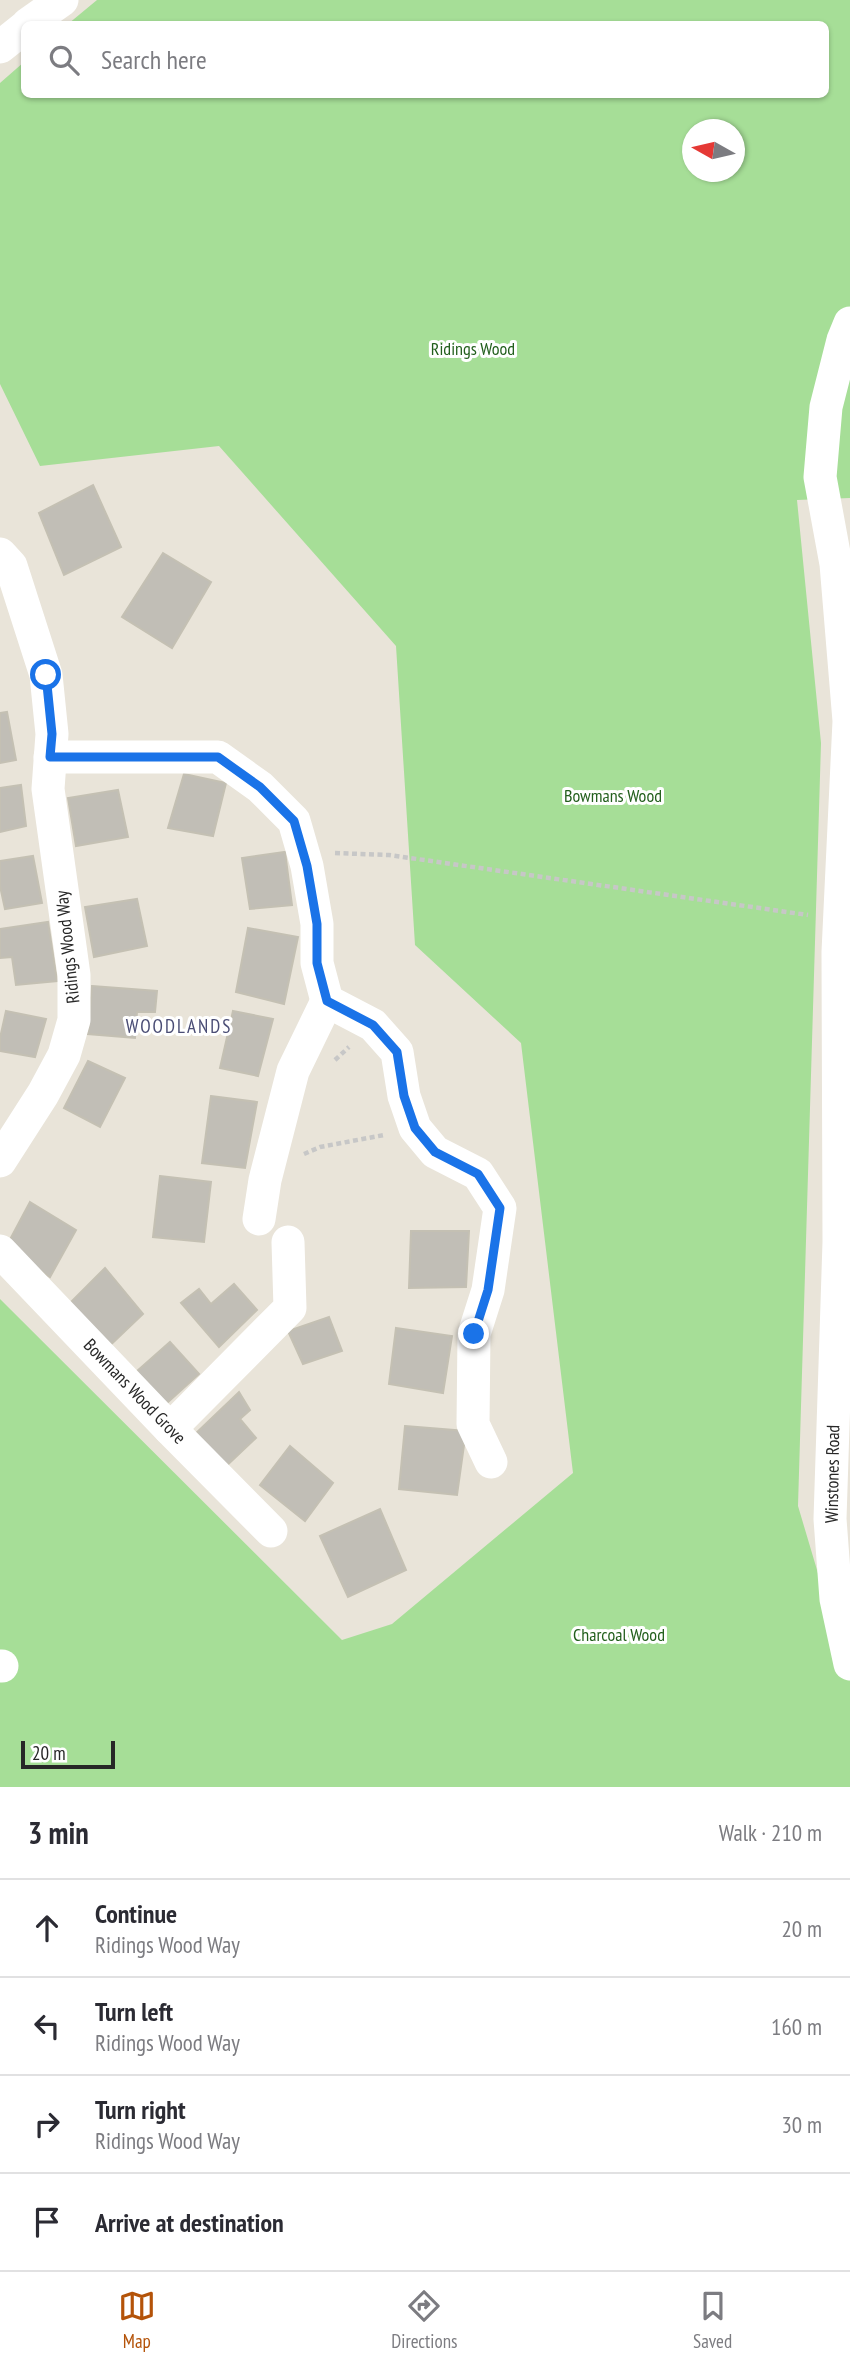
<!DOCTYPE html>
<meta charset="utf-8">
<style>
:root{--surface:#fff;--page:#f7f7f7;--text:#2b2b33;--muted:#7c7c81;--line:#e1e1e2;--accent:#b45309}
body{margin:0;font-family:"PT Sans Narrow",sans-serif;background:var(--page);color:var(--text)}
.compass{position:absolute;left:682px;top:119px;width:63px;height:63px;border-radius:50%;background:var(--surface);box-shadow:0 2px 5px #0004;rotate:278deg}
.scale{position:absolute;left:21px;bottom:18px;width:94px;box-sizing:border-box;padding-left:7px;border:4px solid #272727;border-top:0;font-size:19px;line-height:24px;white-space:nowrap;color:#272727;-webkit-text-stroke:5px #fff;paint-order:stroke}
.stop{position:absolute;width:21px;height:21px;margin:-16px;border:5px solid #1a73e8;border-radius:50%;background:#fff}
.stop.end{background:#1a73e8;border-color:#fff;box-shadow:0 2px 7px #0008}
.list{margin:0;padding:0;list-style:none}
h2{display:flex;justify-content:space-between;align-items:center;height:91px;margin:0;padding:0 28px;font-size:30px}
h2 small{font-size:23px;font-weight:400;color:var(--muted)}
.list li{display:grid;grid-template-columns:46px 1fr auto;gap:21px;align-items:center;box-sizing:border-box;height:98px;padding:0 28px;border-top:2px solid var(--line)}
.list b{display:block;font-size:26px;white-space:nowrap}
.list p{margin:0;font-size:23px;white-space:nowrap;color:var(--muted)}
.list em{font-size:23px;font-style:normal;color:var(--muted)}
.icon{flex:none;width:38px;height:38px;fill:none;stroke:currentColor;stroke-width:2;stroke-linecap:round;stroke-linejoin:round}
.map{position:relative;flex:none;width:850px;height:1787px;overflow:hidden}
.search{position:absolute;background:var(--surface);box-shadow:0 2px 5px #0004;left:21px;right:21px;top:21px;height:77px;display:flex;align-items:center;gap:18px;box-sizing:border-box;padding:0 24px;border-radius:10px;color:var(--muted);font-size:26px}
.sheet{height:483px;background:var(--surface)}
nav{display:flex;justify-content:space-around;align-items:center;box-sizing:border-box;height:98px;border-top:2px solid var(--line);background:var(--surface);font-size:19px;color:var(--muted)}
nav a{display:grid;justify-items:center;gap:4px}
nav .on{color:var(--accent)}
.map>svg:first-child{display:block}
.green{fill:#a6de97;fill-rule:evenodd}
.building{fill:#c1beb6;stroke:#c4c0b3;stroke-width:2}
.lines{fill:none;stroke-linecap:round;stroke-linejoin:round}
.path{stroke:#c7c7c7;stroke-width:4.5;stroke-dasharray:5 3.5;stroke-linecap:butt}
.minor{stroke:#fff;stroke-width:33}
.route{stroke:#1a73e8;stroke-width:9}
.labels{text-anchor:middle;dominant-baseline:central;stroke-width:6;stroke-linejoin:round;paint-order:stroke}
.park-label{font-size:18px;fill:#225f1c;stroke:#fff}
.street-label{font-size:18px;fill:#272727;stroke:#fff}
.neighbourhood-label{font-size:19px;letter-spacing:2px;fill:#4a4d75;stroke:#fff}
</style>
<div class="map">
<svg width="850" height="1787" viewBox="0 0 850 1787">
<rect width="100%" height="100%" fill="#e9e4d9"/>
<path class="green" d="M 97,0 L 850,0 L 850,498 L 797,500 L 821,743 L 798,1506 L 850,1681 L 850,1787 L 0,1787 L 0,1299 L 342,1640 L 392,1624 L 573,1473 L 521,1043 L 415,945 L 396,646 L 219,446 L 40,466 L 0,384 L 0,83 L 24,62 L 24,94 L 826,94 L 826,24 L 68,24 ZM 692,130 L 734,130 L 734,172 L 692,172 Z"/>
<g class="building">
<polygon points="93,485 121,547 64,575 39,513"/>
<polygon points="163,553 211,582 172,648 122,617"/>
<polygon points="7,712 16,760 0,763 0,713"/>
<polygon points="184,774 226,783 213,836 168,828"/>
<polygon points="21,785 26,826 0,832 0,788"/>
<polygon points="118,790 128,837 76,846 68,798"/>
<polygon points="285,852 292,905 250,909 242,858"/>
<polygon points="33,856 42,903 5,909 0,886 0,861"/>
<polygon points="137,899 147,946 94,957 85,907"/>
<polygon points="48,922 57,981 16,985 12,957 0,958 0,929"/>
<polygon points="248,928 298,937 284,1004 236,992"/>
<polygon points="92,986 157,991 155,1012 137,1012 135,1038 88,1034"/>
<polygon points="6,1011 46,1019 35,1057 0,1051 0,1038"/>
<polygon points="233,1011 273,1019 258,1076 220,1068"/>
<polygon points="88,1061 125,1078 100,1127 64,1108"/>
<polygon points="211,1096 257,1102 245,1168 202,1163"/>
<polygon points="160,1176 211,1182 204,1242 153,1237"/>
<polygon points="30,1202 76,1230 50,1277 5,1249"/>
<polygon points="411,1231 469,1231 466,1287 409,1288"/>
<polygon points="105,1268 143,1314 103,1352 64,1309"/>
<polygon points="234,1284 257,1310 219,1347 181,1303 199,1289 211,1304"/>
<polygon points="329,1317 342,1351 303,1364 288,1331"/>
<polygon points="396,1328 452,1336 443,1393 389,1384"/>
<polygon points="170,1342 199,1374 158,1411 128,1379"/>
<polygon points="239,1392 250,1410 240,1419 256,1438 221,1471 194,1435"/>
<polygon points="405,1426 466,1431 457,1495 399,1489"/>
<polygon points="290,1446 333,1483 305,1521 260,1485"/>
<polygon points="380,1509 406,1570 348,1597 320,1536"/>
</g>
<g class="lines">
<g class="path">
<polyline points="335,853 389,855 808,915"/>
<polyline points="335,1060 349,1047"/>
<polyline points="304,1154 320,1147 384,1135"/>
</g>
<g class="minor">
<polyline points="28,24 62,0"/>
<polyline points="0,47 24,28"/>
<polyline points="850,323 843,340 826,407 820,477 836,564 849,721 838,952 839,1242 830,1519 836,1599 850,1664"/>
<polyline points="0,554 11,566 46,675 52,734 48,789 74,975 74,1020 64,1055 43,1094 0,1161"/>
<polyline points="50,757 218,757 260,787 294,821 307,866 317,924 317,963 327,1001 373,1025 397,1052 404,1096 415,1128 435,1152 478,1174 500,1208 488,1290 474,1334 473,1424 491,1462"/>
<polyline points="259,1219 265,1180 293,1071 327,1001"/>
<polyline points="0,1251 170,1429 271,1531"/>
<polyline points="170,1429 290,1308 288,1242"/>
<polyline points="0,1666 2,1666"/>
</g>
</g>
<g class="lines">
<polyline class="route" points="46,675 52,734 50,757 218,757 260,787 294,821 307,866 317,924 317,963 327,1001 373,1025 397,1052 404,1096 415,1128 435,1152 478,1174 500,1208 488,1290 474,1334"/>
</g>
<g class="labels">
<g class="park-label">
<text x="473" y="348">Ridings Wood</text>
<text x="613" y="795">Bowmans Wood</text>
<text x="619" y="1634">Charcoal Wood</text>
</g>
<g class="street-label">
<text transform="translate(67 947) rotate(-96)">Ridings Wood Way</text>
<text transform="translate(135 1391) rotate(46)">Bowmans Wood Grove</text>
<text transform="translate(832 1474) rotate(-89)">Winstones Road</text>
</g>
<g class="neighbourhood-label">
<text x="179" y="1026">WOODLANDS</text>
</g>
</g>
</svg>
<svg class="compass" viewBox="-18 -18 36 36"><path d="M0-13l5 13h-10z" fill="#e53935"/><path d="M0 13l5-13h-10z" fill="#7c7c81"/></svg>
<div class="scale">20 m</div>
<div class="stop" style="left:46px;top:675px"></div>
<div class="stop end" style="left:474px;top:1334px"></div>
<div class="search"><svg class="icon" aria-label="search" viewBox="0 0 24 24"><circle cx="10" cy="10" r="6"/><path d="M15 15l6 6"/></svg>Search here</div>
</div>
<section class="sheet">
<h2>3 min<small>Walk · 210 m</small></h2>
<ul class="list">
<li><svg class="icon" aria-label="ahead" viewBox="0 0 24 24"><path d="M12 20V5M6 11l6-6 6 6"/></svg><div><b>Continue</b><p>Ridings Wood Way</p></div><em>20 m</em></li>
<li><svg class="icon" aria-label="left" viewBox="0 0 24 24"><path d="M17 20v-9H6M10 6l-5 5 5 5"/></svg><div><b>Turn left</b><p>Ridings Wood Way</p></div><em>160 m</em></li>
<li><svg class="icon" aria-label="right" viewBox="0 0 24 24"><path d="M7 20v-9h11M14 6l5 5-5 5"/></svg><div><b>Turn right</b><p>Ridings Wood Way</p></div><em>30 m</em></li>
<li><svg class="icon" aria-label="arrive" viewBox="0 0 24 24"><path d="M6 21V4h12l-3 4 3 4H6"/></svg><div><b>Arrive at destination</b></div></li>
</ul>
</section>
<nav>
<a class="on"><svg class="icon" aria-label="map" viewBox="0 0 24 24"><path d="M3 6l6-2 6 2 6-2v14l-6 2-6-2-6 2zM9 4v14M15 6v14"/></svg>Map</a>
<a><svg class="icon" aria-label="directions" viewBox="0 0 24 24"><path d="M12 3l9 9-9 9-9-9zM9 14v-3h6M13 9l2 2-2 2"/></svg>Directions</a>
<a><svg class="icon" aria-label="saved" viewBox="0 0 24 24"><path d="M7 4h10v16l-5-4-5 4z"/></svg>Saved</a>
</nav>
